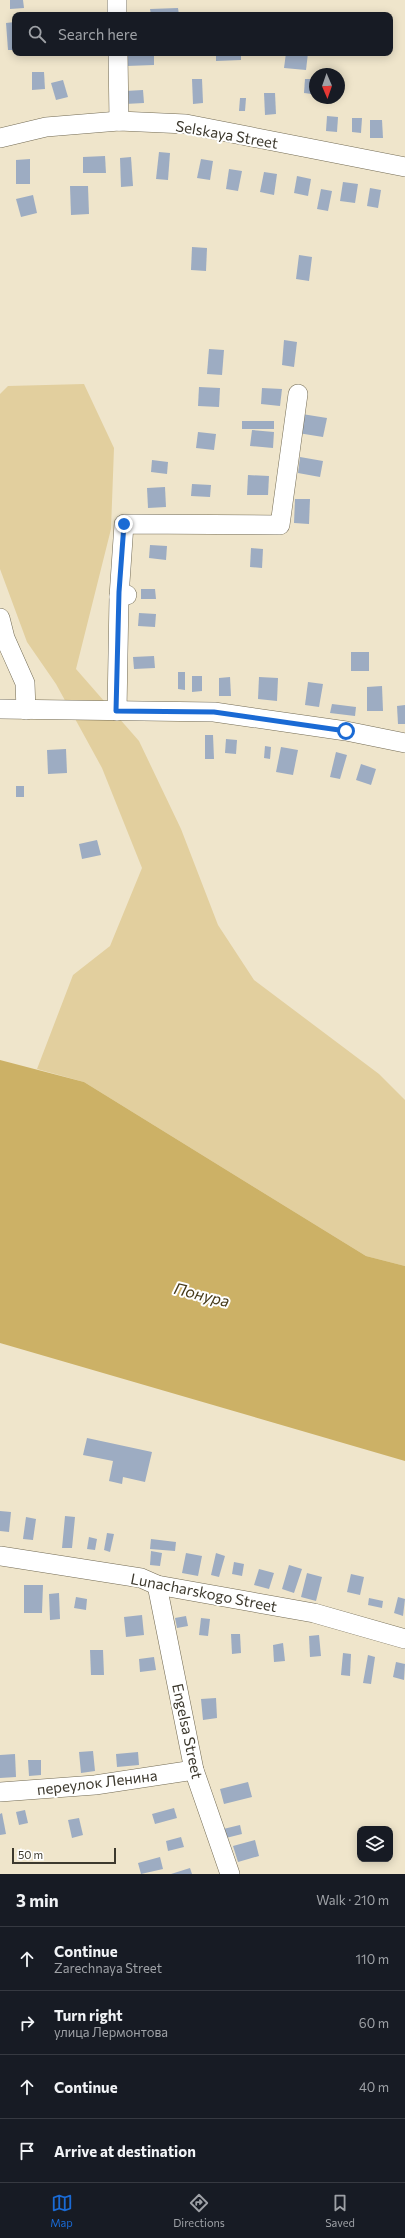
<!DOCTYPE html>
<meta charset="utf-8">
<style>
:root{--surface:#171b24;--page:#242831;--text:#f1f3f6;--muted:#9ea1a6;--line:#363941;--accent:#1a6ad4}
body{margin:0;font-family:Commissioner,sans-serif;background:var(--page);color:var(--text)}
.controls{position:absolute;right:12px;bottom:12px;display:grid;overflow:hidden;border-radius:8px;box-shadow:0 2px 10px #0003}
.controls button{width:36px;height:36px;display:grid;place-items:center;padding:0;border:0;border-bottom:1px solid var(--line);background:var(--surface);color:var(--text);font:20px sans-serif}
.compass{position:absolute;left:309px;top:68px;width:36px;height:36px;border-radius:50%;background:var(--surface);box-shadow:0 2px 10px #0003;rotate:178deg}
.scale{position:absolute;left:12px;bottom:10px;width:104px;box-sizing:border-box;padding-left:4px;border:2px solid #3d392e;border-top:0;font-size:11px;line-height:14px;white-space:nowrap;color:#3d392e;-webkit-text-stroke:3px #fff;paint-order:stroke}
.stop{position:absolute;width:12px;height:12px;margin:-9px;border:3px solid #1a6ad4;border-radius:50%;background:#fff}
.stop.end{background:#1a6ad4;border-color:#fff;box-shadow:0 1px 4px #0008}
.list{margin:0;padding:0;list-style:none}
h2{display:flex;justify-content:space-between;align-items:center;height:52px;margin:0;padding:0 16px;font-size:17px}
h2 small{font-size:13px;font-weight:400;color:var(--muted)}
.list li{display:grid;grid-template-columns:26px 1fr auto;gap:12px;align-items:center;box-sizing:border-box;height:64px;padding:0 16px;border-top:1px solid var(--line)}
.list b{display:block;font-size:15px;white-space:nowrap}
.list p{margin:0;font-size:13px;white-space:nowrap;color:var(--muted)}
.list em{font-size:13px;font-style:normal;color:var(--muted)}
.icon{flex:none;width:22px;height:22px;fill:none;stroke:currentColor;stroke-width:2;stroke-linecap:round;stroke-linejoin:round}
.map{position:relative;flex:none;width:405px;height:1874px;overflow:hidden}
.search{position:absolute;background:var(--surface);box-shadow:0 2px 10px #0003;left:12px;right:12px;top:12px;height:44px;display:flex;align-items:center;gap:10px;box-sizing:border-box;padding:0 14px;border-radius:8px;color:var(--muted);font-size:15px}
.sheet{height:308px;background:var(--surface)}
nav{display:flex;justify-content:space-around;align-items:center;box-sizing:border-box;height:56px;border-top:1px solid var(--line);background:var(--surface);font-size:11px;color:var(--muted)}
nav a{display:grid;justify-items:center;gap:2px}
nav .on{color:var(--accent)}
.map>svg:first-child{display:block}
.green{fill:#e2cf9e}
.water{fill:#ccb166}
.building{fill:#9dacc2}
.lines{fill:none;stroke-linecap:round;stroke-linejoin:round}
.minor-casing{stroke:#726a53;stroke-width:20}
.minor{stroke:#fff;stroke-width:19}
.route{stroke:#1a6ad4;stroke-width:5}
.labels{text-anchor:middle;dominant-baseline:central;stroke-width:4;stroke-linejoin:round;paint-order:stroke}
.street-label{font-size:15px;fill:#3d392e;stroke:#fff}
.water-label{font-size:16px;font-style:italic;fill:#453918;stroke:#fff}
</style>
<div class="map">
<svg width="405" height="1874" viewBox="0 0 405 1874">
<rect width="100%" height="100%" fill="#efe5cb"/>
<polygon class="green" points="84,384 114,448 111,529 76,669 139,741 181,829 218,925 254,980 379,1074 405,1100 405,1266 366,1256 84,1082 37,1069 73,975 110,946 142,868 102,768 56,684 27,642 0,569 0,394 8,386"/>
<polygon class="water" points="0,1060 84,1082 366,1256 405,1266 405,1461 0,1343"/>
<g class="building">
<polygon points="10,0 23,0 24,8 10,9"/>
<polygon points="178,8 179,15 151,15 150,9"/>
<polygon points="15,22 15,50 8,50 6,23"/>
<polygon points="126,53 154,53 154,65 126,66"/>
<polygon points="216,53 241,53 241,60 216,61"/>
<polygon points="286,53 308,53 306,70 284,68"/>
<polygon points="32,72 44,72 45,89 32,90"/>
<polygon points="192,79 202,79 203,103 193,104"/>
<polygon points="305,79 313,79 312,94 304,93"/>
<polygon points="63,80 68,97 56,100 51,83"/>
<polygon points="143,90 144,103 125,104 125,91"/>
<polygon points="264,93 275,93 276,114 265,115"/>
<polygon points="240,98 246,98 245,111 239,111"/>
<polygon points="327,116 338,117 337,132 326,131"/>
<polygon points="352,118 362,118 361,133 352,132"/>
<polygon points="370,120 382,120 383,138 370,138"/>
<polygon points="159,152 170,153 168,180 156,179"/>
<polygon points="105,156 106,173 83,173 83,157"/>
<polygon points="131,157 133,186 121,187 120,158"/>
<polygon points="30,159 30,184 16,184 16,160"/>
<polygon points="201,159 213,161 210,180 197,178"/>
<polygon points="229,169 242,171 238,191 226,189"/>
<polygon points="264,172 277,174 274,195 260,192"/>
<polygon points="297,176 311,179 308,196 294,193"/>
<polygon points="343,182 358,184 355,203 340,201"/>
<polygon points="70,186 88,186 89,214 71,215"/>
<polygon points="370,188 381,190 378,208 367,206"/>
<polygon points="321,189 332,191 328,211 317,209"/>
<polygon points="33,195 37,213 21,217 16,199"/>
<polygon points="192,247 207,248 206,271 191,270"/>
<polygon points="299,255 312,257 309,281 296,279"/>
<polygon points="284,340 297,342 294,367 282,365"/>
<polygon points="209,349 224,350 222,375 207,374"/>
<polygon points="199,387 220,388 219,407 198,406"/>
<polygon points="262,388 282,389 280,406 261,404"/>
<polygon points="302,414 327,418 323,437 298,433"/>
<rect x="242" y="421" width="32" height="8"/>
<polygon points="252,430 274,432 273,448 250,446"/>
<polygon points="198,432 216,434 214,450 196,448"/>
<polygon points="300,457 323,461 320,477 298,473"/>
<polygon points="152,460 168,462 167,474 151,472"/>
<polygon points="248,475 269,476 268,495 247,495"/>
<polygon points="192,484 211,485 210,497 191,496"/>
<polygon points="165,487 166,507 148,508 147,488"/>
<polygon points="295,499 310,499 309,524 294,523"/>
<polygon points="150,545 167,546 166,560 149,558"/>
<polygon points="251,548 263,549 262,568 250,567"/>
<polygon points="141,589 155,589 156,599 141,599"/>
<polygon points="139,613 156,614 155,627 138,626"/>
<rect x="351" y="652" width="18" height="19"/>
<polygon points="154,656 155,668 134,669 133,657"/>
<polygon points="178,672 185,672 185,690 178,689"/>
<polygon points="192,676 202,676 202,691 192,692"/>
<polygon points="230,677 231,696 219,696 219,678"/>
<polygon points="259,677 278,678 277,701 258,699"/>
<polygon points="308,682 323,684 319,707 305,705"/>
<polygon points="382,686 383,711 367,711 367,687"/>
<polygon points="332,704 356,707 355,716 330,713"/>
<polygon points="405,705 405,724 398,724 397,706"/>
<polygon points="205,735 213,735 214,759 205,759"/>
<polygon points="226,739 237,740 236,754 225,753"/>
<polygon points="265,746 271,747 270,759 264,758"/>
<polygon points="281,747 298,750 293,775 276,772"/>
<polygon points="66,749 67,773 48,774 47,750"/>
<polygon points="336,752 347,755 340,779 330,777"/>
<polygon points="361,764 376,769 371,785 356,780"/>
<rect x="16" y="786" width="8" height="11"/>
<polygon points="97,840 101,855 82,859 79,844"/>
<polygon points="87,1438 152,1452 145,1482 123,1477 122,1484 109,1481 113,1461 83,1455"/>
<polygon points="0,1511 11,1512 9,1532 0,1531"/>
<polygon points="65,1516 75,1517 72,1548 62,1548"/>
<polygon points="26,1517 36,1519 33,1540 23,1539"/>
<polygon points="107,1533 114,1534 110,1552 104,1550"/>
<polygon points="89,1537 97,1539 95,1550 87,1549"/>
<polygon points="151,1539 176,1542 175,1551 150,1549"/>
<polygon points="151,1551 162,1553 160,1566 150,1565"/>
<polygon points="186,1553 202,1556 198,1576 182,1573"/>
<polygon points="216,1553 225,1556 219,1577 211,1575"/>
<polygon points="234,1562 244,1564 242,1576 232,1574"/>
<polygon points="289,1565 302,1569 294,1593 282,1589"/>
<polygon points="259,1569 274,1573 269,1589 254,1585"/>
<polygon points="307,1573 322,1577 316,1601 301,1597"/>
<polygon points="351,1574 364,1577 360,1595 347,1592"/>
<polygon points="24,1585 43,1585 42,1613 24,1613"/>
<polygon points="59,1593 60,1619 50,1620 49,1594"/>
<polygon points="76,1597 87,1599 86,1610 74,1608"/>
<polygon points="398,1597 405,1599 403,1616 394,1613"/>
<polygon points="369,1598 383,1601 382,1608 368,1605"/>
<polygon points="142,1615 144,1635 126,1637 124,1617"/>
<polygon points="186,1616 188,1626 177,1628 175,1618"/>
<polygon points="201,1618 210,1619 208,1636 199,1635"/>
<polygon points="231,1634 240,1634 241,1653 232,1654"/>
<polygon points="319,1635 321,1656 310,1657 309,1636"/>
<polygon points="283,1643 285,1661 274,1662 273,1645"/>
<polygon points="90,1650 103,1650 104,1675 91,1675"/>
<polygon points="343,1653 351,1654 350,1676 341,1675"/>
<polygon points="368,1655 375,1657 371,1684 363,1683"/>
<polygon points="154,1657 156,1670 140,1672 139,1659"/>
<polygon points="396,1662 405,1664 404,1680 393,1677"/>
<polygon points="216,1698 217,1718 203,1720 201,1699"/>
<polygon points="93,1751 95,1771 81,1773 79,1752"/>
<polygon points="138,1752 139,1765 117,1767 116,1754"/>
<polygon points="15,1754 16,1777 0,1778 0,1755"/>
<polygon points="28,1760 41,1760 41,1775 29,1776"/>
<polygon points="248,1782 252,1797 224,1804 220,1789"/>
<polygon points="174,1808 177,1818 155,1824 152,1814"/>
<polygon points="25,1810 28,1823 19,1825 16,1812"/>
<polygon points="2,1813 6,1834 0,1835 0,1814"/>
<polygon points="79,1818 83,1835 72,1838 68,1820"/>
<polygon points="240,1825 242,1834 222,1839 219,1830"/>
<polygon points="181,1837 184,1847 168,1851 166,1841"/>
<polygon points="255,1840 259,1856 238,1862 233,1846"/>
<polygon points="160,1857 163,1869 141,1874 138,1863"/>
<polygon points="190,1868 192,1874 171,1874"/>
</g>
<g class="lines">
<defs>
<g id="minor">
<polyline points="117,0 117,15"/>
<polyline points="118,53 119,121"/>
<polyline points="0,138 46,127 119,121 186,124 405,167"/>
<polyline points="119,597 124,524 280,525 298,394"/>
<polyline points="0,618 5,638 25,683 26,710"/>
<polyline points="0,709 214,712 346,731 405,743"/>
<polyline points="117,711 119,597 127,595"/>
<polyline points="0,1556 141,1578 157,1585 314,1613 405,1639"/>
<polyline points="157,1585 194,1770 230,1874"/>
<polyline points="0,1792 95,1785 194,1770"/>
</g>
</defs>
<use href="#minor" class="minor-casing"/>
<use href="#minor" class="minor"/>
</g>
<g class="lines">
<polyline class="route" points="124,524 119,592 116,711 214,712 346,731"/>
</g>
<g class="labels">
<g class="street-label">
<text transform="translate(227 134) rotate(10)">Selskaya Street</text>
<text transform="translate(204 1592) rotate(11)">Lunacharskogo Street</text>
<text transform="translate(188 1731) rotate(78)">Engelsa Street</text>
<text transform="translate(97 1782) rotate(-7)">переулок Ленина</text>
</g>
<g class="water-label">
<text transform="translate(202 1294) rotate(14)">Понура</text>
</g>
</g>
</svg>
<div class="controls">
<button><svg class="icon" aria-label="layers" viewBox="0 0 24 24"><path d="M12 4l9 5-9 5-9-5zM3 14l9 5 9-5"/></svg></button>
</div>
<svg class="compass" viewBox="-18 -18 36 36"><path d="M0-13l5 13h-10z" fill="#e53935"/><path d="M0 13l5-13h-10z" fill="#9ea1a6"/></svg>
<div class="scale">50 m</div>
<div class="stop" style="left:346px;top:731px"></div>
<div class="stop end" style="left:124px;top:524px"></div>
<div class="search"><svg class="icon" aria-label="search" viewBox="0 0 24 24"><circle cx="10" cy="10" r="6"/><path d="M15 15l6 6"/></svg>Search here</div>
</div>
<section class="sheet">
<h2>3 min<small>Walk · 210 m</small></h2>
<ul class="list">
<li><svg class="icon" aria-label="ahead" viewBox="0 0 24 24"><path d="M12 20V5M6 11l6-6 6 6"/></svg><div><b>Continue</b><p>Zarechnaya Street</p></div><em>110 m</em></li>
<li><svg class="icon" aria-label="right" viewBox="0 0 24 24"><path d="M7 20v-9h11M14 6l5 5-5 5"/></svg><div><b>Turn right</b><p>улица Лермонтова</p></div><em>60 m</em></li>
<li><svg class="icon" aria-label="ahead" viewBox="0 0 24 24"><path d="M12 20V5M6 11l6-6 6 6"/></svg><div><b>Continue</b></div><em>40 m</em></li>
<li><svg class="icon" aria-label="arrive" viewBox="0 0 24 24"><path d="M6 21V4h12l-3 4 3 4H6"/></svg><div><b>Arrive at destination</b></div></li>
</ul>
</section>
<nav>
<a class="on"><svg class="icon" aria-label="map" viewBox="0 0 24 24"><path d="M3 6l6-2 6 2 6-2v14l-6 2-6-2-6 2zM9 4v14M15 6v14"/></svg>Map</a>
<a><svg class="icon" aria-label="directions" viewBox="0 0 24 24"><path d="M12 3l9 9-9 9-9-9zM9 14v-3h6M13 9l2 2-2 2"/></svg>Directions</a>
<a><svg class="icon" aria-label="saved" viewBox="0 0 24 24"><path d="M7 4h10v16l-5-4-5 4z"/></svg>Saved</a>
</nav>
